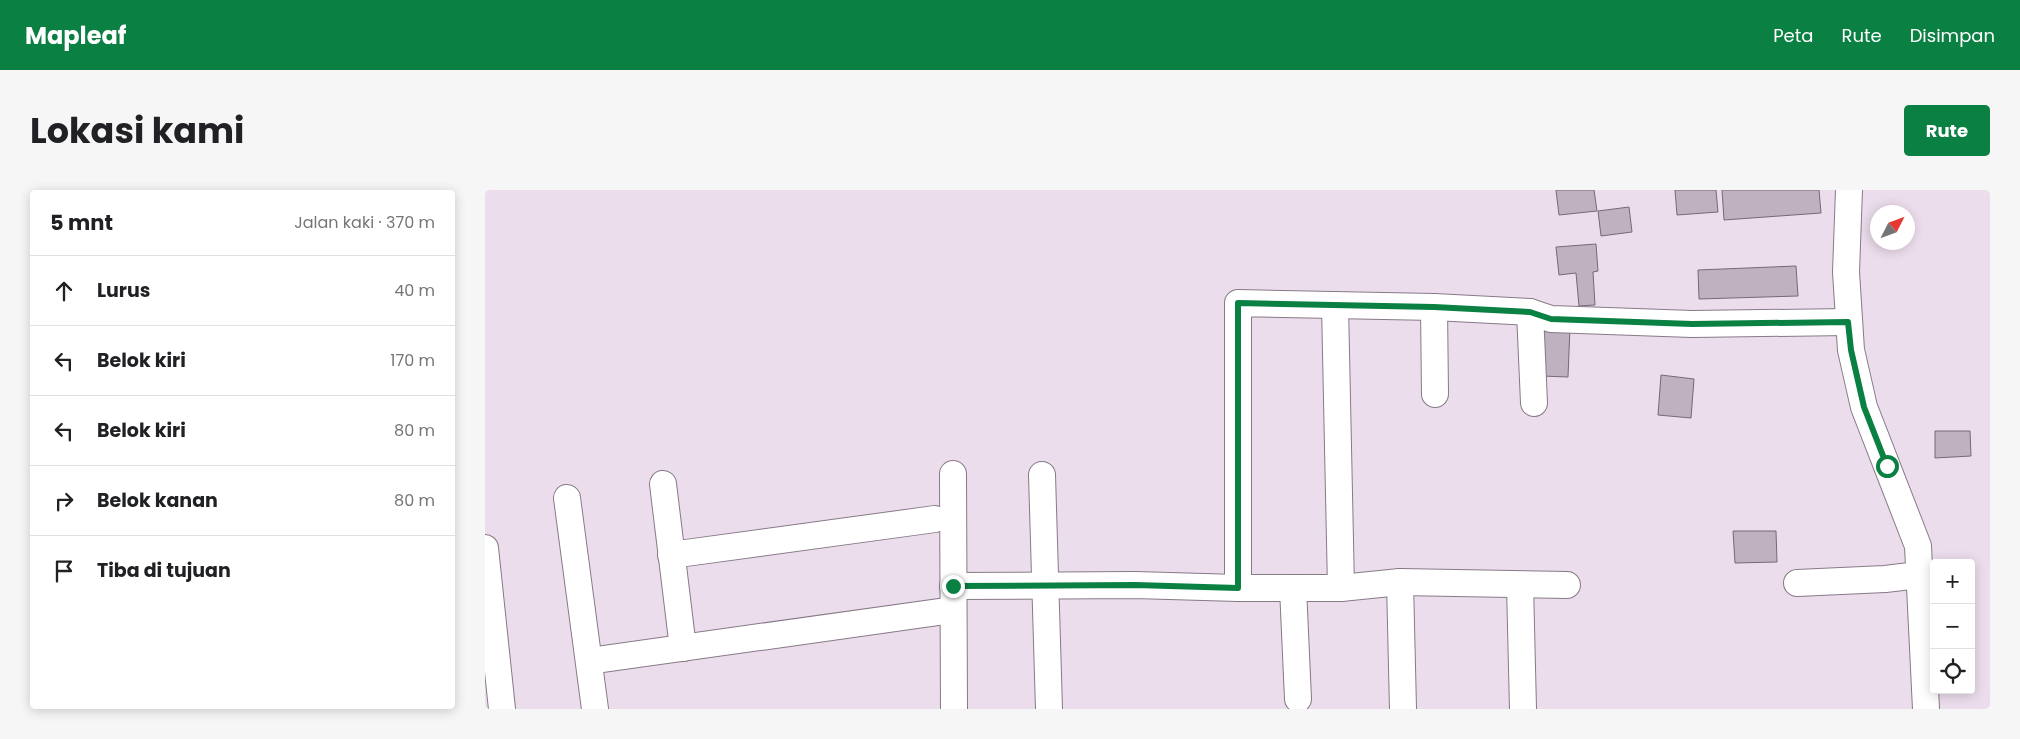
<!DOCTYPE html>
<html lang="id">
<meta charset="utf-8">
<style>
:root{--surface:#fff;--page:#f6f6f6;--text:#202124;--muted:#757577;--line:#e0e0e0;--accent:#0b8043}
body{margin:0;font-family:Poppins,sans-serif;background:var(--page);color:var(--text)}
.controls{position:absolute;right:15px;bottom:15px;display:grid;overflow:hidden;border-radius:5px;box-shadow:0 2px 12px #0003}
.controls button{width:45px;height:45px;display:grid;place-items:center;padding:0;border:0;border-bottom:1px solid var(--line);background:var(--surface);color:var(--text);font:25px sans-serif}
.compass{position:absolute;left:1385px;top:15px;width:45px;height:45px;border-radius:50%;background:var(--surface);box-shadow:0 2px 12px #0003;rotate:48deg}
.stop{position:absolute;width:15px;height:15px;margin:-11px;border:4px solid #0b8043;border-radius:50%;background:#fff}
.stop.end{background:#0b8043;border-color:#fff;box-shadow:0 1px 5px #0008}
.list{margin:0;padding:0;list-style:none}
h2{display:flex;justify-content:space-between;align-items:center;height:65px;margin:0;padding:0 20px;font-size:21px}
h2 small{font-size:16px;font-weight:400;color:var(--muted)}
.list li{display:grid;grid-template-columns:32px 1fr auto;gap:15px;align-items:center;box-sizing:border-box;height:70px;padding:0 20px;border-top:1px solid var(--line)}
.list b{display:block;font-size:19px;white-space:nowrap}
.list em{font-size:16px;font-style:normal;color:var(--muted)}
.icon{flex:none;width:28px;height:28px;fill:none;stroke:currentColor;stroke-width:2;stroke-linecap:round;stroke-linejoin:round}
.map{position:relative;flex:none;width:1505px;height:519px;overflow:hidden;border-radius:5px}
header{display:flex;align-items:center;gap:30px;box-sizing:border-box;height:70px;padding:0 25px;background:var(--accent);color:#fff}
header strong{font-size:24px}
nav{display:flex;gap:28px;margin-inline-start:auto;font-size:18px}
.intro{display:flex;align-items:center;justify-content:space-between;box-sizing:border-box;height:120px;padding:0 30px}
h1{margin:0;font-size:35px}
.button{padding:12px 22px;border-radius:5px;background:var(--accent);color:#fff;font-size:18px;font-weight:700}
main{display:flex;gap:30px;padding:0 30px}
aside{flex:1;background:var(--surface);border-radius:5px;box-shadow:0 2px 12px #0003}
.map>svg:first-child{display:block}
.building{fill:#bfb1bf;stroke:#766976}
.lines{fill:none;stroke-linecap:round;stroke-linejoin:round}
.street-casing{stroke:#877a87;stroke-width:28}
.street{stroke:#fff;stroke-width:26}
.route{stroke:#0b8043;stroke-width:6}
</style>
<header>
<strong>Mapleaf</strong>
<nav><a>Peta</a><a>Rute</a><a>Disimpan</a></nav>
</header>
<div class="intro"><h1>Lokasi kami</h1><a class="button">Rute</a></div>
<main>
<aside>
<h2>5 mnt<small>Jalan kaki · 370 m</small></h2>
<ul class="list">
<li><svg class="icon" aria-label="ahead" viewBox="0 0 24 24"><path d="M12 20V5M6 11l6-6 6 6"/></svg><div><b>Lurus</b></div><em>40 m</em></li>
<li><svg class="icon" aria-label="left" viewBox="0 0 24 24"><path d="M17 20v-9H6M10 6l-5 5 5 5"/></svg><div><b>Belok kiri</b></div><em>170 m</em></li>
<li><svg class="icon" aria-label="left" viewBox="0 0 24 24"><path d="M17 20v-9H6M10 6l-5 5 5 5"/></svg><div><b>Belok kiri</b></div><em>80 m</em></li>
<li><svg class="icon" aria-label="right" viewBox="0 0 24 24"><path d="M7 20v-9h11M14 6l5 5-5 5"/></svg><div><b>Belok kanan</b></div><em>80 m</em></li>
<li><svg class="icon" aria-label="arrive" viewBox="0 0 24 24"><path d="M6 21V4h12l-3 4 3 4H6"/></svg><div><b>Tiba di tujuan</b></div></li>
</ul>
</aside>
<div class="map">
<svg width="1505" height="519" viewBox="0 0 1505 519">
<rect width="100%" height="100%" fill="#ecddec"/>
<g class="building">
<polygon points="1071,0 1109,0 1112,21 1074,25"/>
<polygon points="1190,0 1231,0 1233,22 1192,25"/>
<polygon points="1237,0 1334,0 1336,23 1239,30"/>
<polygon points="1144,17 1147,42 1116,46 1113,21"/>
<polygon points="1111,54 1113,81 1108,82 1110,115 1094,116 1091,83 1074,85 1071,57"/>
<polygon points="1311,76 1313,106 1214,109 1213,80"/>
<polygon points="1060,135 1085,137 1083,187 1057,186"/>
<polygon points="1176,185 1209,189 1206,228 1173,225"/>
<polygon points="1450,241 1485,241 1486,266 1450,268"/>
<polygon points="1248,341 1291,341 1292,372 1250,373"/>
</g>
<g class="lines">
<defs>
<g id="street">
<polyline points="1364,0 1361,82 1366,160 1379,217 1433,356 1441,519"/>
<polyline points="850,115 856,398"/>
<polyline points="949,117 950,204"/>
<polyline points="1045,122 1049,213"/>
<polyline points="468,284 469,518"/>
<polyline points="557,285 564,519"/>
<polyline points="178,294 198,458"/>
<polyline points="82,308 110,519"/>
<polyline points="0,358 17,519"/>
<polyline points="186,365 450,329"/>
<polyline points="915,392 918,519"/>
<polyline points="1312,393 1400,389 1434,385"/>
<polyline points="1035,395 1038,519"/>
<polyline points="468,396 650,395 753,398 856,398 915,392 1082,395"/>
<polyline points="753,398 753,113 949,117 1045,122 1066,129 1207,134 1363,132"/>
<polyline points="808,398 813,509"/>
<polyline points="104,471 468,420"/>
</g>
</defs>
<use href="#street" class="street-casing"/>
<use href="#street" class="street"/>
</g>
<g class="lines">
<polyline class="route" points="468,396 650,395 753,398 753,113 949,117 1045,122 1066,129 1207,134 1363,132 1366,160 1379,217 1402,276"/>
</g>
</svg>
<div class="controls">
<button>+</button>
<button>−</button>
<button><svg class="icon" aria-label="locate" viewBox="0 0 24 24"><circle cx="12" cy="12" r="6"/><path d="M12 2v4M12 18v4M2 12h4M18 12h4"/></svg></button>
</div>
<svg class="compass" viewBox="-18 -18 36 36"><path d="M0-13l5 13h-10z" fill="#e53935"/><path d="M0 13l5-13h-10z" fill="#757577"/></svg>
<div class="stop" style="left:1402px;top:276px"></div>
<div class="stop end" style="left:468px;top:396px"></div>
</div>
</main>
